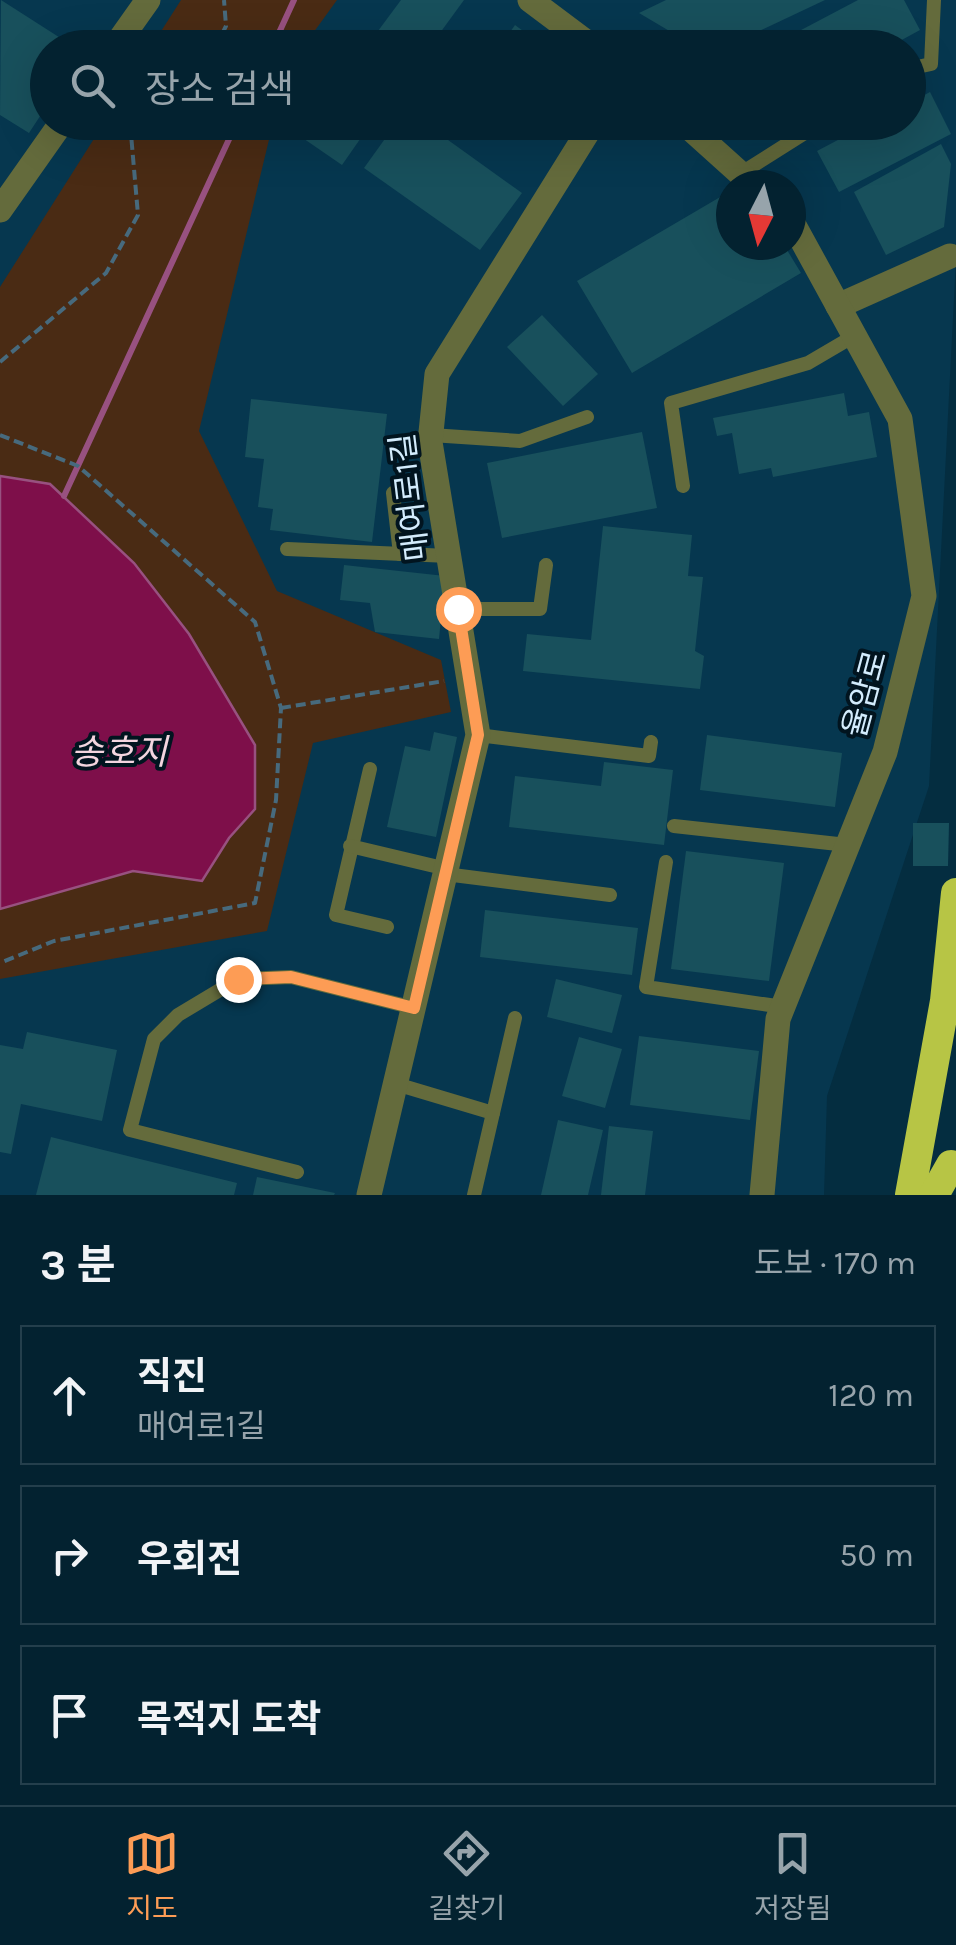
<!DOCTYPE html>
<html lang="ko">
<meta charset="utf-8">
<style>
:root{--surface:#032230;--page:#0d2a38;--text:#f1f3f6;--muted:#97a4ab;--line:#243f4c;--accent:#fd9c55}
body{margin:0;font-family:Karla,"Noto Sans KR",sans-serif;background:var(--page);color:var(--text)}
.compass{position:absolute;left:716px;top:170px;width:90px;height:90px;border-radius:50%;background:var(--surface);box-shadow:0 10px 40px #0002;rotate:186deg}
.stop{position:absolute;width:30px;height:30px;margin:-22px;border:8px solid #fd9c55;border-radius:50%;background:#fff}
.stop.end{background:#fd9c55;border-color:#fff;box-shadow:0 2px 10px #0008}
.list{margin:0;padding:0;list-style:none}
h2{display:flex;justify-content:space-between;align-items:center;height:130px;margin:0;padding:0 40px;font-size:42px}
h2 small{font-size:32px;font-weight:400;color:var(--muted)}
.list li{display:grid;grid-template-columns:65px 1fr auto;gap:30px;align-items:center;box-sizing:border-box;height:140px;margin:0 20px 20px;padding:0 20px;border:2px solid var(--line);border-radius:0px}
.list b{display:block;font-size:38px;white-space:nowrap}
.list p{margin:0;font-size:32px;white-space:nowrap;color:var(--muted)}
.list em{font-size:32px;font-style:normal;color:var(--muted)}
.icon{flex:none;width:55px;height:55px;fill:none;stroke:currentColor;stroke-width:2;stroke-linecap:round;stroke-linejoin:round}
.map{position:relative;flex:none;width:956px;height:1195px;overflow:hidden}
.search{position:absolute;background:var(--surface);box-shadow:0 10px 40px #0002;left:30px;right:30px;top:30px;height:110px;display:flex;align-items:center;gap:25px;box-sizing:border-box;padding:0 35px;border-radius:55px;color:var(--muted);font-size:38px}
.sheet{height:610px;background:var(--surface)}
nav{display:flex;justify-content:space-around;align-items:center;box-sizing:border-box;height:140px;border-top:2px solid var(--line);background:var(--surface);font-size:28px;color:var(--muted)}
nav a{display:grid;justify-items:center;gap:5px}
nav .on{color:var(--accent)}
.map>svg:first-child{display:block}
.built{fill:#06374f;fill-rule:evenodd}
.green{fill:#4a2b14}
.water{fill:#7e0f4a;stroke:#985180;stroke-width:2.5}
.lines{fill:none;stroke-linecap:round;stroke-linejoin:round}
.stream{stroke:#985180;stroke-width:6}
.building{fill:#18505c}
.path{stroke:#476a7d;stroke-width:4;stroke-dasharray:10 5;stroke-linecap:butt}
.lane{stroke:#646b3c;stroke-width:14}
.street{stroke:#646b3c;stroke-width:25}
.highway{stroke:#b7c545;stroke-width:30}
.route{stroke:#fd9c55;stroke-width:12}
.labels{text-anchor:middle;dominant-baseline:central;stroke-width:8;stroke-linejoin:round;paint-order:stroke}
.street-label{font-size:32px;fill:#d3ecfd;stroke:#01141f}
.water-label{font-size:35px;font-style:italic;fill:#f3d5df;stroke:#01141f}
</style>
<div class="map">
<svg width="956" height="1195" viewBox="0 0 956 1195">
<rect width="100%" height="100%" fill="#042d40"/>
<path class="built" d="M 0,0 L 956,0 L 956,259 L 929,786 L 827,1096 L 824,1195 L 0,1195 ZM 48,48 L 908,48 L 908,122 L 48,122 ZM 731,185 L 791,185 L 791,245 L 731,245 Z"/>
<g class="green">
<polygon points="181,0 337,0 303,47 151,47"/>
<polygon points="104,123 273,123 199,431 277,591 441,660 451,712 313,743 267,931 0,979 0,287"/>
</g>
<polygon class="water" points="0,476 50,484 134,563 189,634 255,745 255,809 229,838 202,881 133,871 0,909"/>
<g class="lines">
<g class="stream">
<polyline points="272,48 294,0"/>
<polyline points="64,496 237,122"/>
</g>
</g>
<g class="building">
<polygon points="1,0 76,48 48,48 48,104 29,133 0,115"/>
<polygon points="401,0 464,0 429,48 402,48 378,31"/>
<polygon points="666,0 825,0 723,48 698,48 639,13"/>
<polygon points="858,0 904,0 920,30 887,48 767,48"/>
<polygon points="515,25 546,48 499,48"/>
<polygon points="930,92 951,134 839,192 817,151 872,122 908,122 908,104"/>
<polygon points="300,122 372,122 342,165 294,132"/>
<polygon points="397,122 423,122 522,193 480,250 364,168"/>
<polygon points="535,122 561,122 552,135"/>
<polygon points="941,144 951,164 944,227 886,255 854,192"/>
<polygon points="727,193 731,199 731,245 759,245 760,248 784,245 801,273 632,373 577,281"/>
<polygon points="542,315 598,374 563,406 507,347"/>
<polygon points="844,393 848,416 869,412 877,457 773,477 771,468 739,474 732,433 717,436 713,418"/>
<polygon points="251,399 387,414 372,542 270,530 273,509 258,507 264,459 245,457"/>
<polygon points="642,432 657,508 502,538 487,463"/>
<polygon points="603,526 692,535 688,576 703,577 695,651 704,656 700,689 523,671 527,634 591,640"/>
<polygon points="344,565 445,576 439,639 375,632 370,603 340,600"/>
<polygon points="434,732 457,737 436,837 387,827 405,746 430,751"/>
<polygon points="707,735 842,753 835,807 700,790"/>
<polygon points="604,762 673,770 664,845 509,827 515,776 601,786"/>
<polygon points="913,823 949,823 948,866 913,866"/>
<polygon points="686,851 784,863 769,981 671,969"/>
<polygon points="485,910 638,928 632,975 480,957"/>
<polygon points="556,979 622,995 612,1033 547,1017"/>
<polygon points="27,1032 117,1050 102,1121 21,1104 11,1154 0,1152 0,1045 23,1049"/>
<polygon points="639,1036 759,1051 750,1120 630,1105"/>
<polygon points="579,1037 622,1049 605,1108 562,1096"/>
<polygon points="558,1120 603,1130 588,1195 541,1195"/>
<polygon points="609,1126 653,1131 645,1195 601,1195"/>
<polygon points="51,1137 237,1183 234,1195 36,1195"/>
<polygon points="257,1177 335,1193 334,1195 253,1195"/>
</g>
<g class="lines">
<g class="path">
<polyline points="215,48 226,26 224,0"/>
<polyline points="115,122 131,134 156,122"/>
<polyline points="0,362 106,273 138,215 131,134"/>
<polyline points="0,435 78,466 255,622 281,708 276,800 255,903 54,941 0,963"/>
<polyline points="281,708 444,681"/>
</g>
<g class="lane">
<polyline points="908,69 931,64 934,0"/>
<polyline points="740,174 822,122"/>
<polyline points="431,435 520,441 587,417"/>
<polyline points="683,486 671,403 808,363 854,336"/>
<polyline points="393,493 400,554"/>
<polyline points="287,549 449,556"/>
<polyline points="458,609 540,609 546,565"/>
<polyline points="478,735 649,756 651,742"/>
<polyline points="370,769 336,915 387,927"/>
<polyline points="674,826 847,845"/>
<polyline points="350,846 447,869"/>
<polyline points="666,862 646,987 783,1007"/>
<polyline points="445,874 610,895"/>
<polyline points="396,1084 493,1113"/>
<polyline points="297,1172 130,1130 154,1039 178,1015 238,979 291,977 414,1008"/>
<polyline points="474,1195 515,1018"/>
</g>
<g class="street">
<polyline points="530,0 594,48"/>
<polyline points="114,48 148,0"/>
<polyline points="683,122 753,185"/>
<polyline points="0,210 62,122"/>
<polyline points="838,306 950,256"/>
<polyline points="369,1195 478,735 430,442 437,374 594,122"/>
<polyline points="762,1195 778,1019 885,752 924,596 900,419 791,220"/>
</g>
<g class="highway">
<polyline points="910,1195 945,1001 956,893"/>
<polyline points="934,1195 951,1165"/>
</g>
</g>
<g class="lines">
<polyline class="route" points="238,979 291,977 414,1008 478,735 458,609"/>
</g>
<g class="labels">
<g class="street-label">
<text transform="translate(410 497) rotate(-97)">매여로1길</text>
<text transform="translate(865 694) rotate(-75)">율암로</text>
</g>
<g class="water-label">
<text x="119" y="752">송호지</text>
</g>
</g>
</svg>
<svg class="compass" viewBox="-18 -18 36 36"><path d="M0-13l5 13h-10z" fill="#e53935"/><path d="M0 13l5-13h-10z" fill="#97a4ab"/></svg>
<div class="stop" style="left:458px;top:609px"></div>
<div class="stop end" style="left:238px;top:979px"></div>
<div class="search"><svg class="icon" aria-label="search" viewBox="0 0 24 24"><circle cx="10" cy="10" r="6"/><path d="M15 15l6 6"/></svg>장소 검색</div>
</div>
<section class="sheet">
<h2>3 분<small>도보 · 170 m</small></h2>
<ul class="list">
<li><svg class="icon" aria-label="ahead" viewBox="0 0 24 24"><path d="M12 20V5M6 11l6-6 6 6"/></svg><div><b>직진</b><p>매여로1길</p></div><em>120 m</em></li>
<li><svg class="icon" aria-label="right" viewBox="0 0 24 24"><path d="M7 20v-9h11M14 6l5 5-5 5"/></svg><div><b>우회전</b></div><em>50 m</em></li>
<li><svg class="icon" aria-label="arrive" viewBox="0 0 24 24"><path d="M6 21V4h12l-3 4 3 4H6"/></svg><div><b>목적지 도착</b></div></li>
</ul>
</section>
<nav>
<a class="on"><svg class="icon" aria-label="map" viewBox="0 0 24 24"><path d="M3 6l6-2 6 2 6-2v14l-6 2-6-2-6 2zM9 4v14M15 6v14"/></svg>지도</a>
<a><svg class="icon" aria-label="directions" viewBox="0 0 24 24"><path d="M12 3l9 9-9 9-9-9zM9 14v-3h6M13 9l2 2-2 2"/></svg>길찾기</a>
<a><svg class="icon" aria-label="saved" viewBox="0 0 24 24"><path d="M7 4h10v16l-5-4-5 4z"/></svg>저장됨</a>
</nav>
